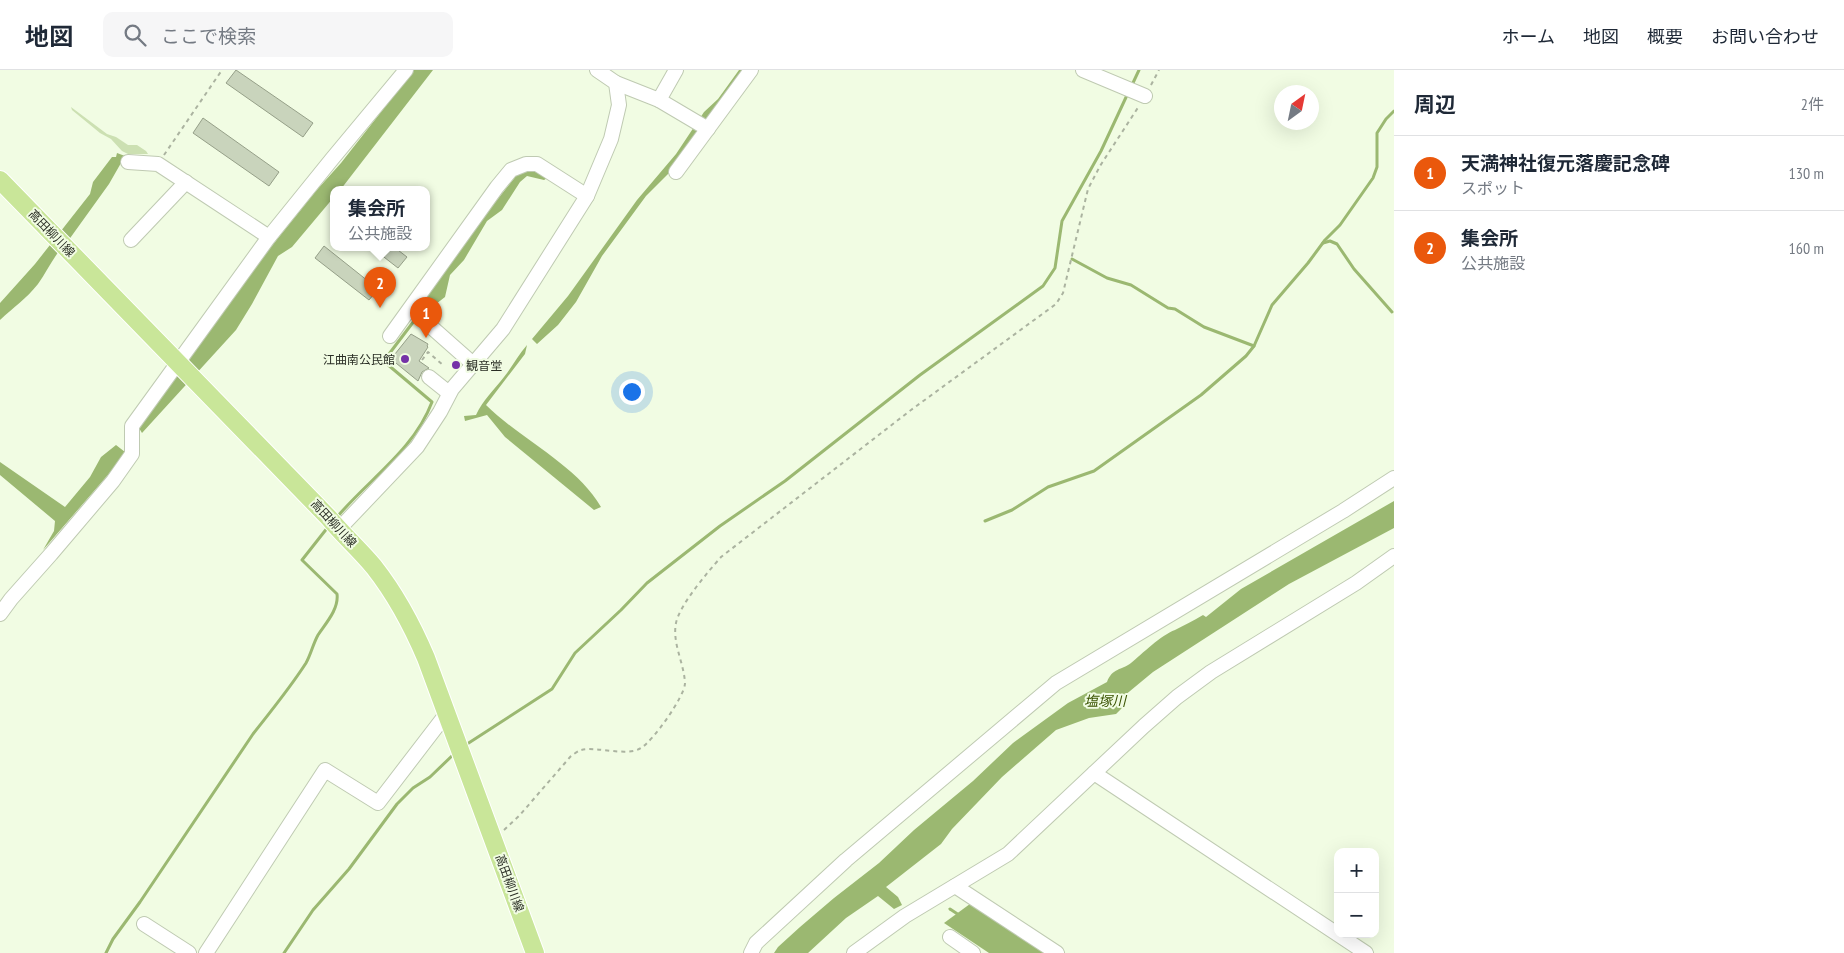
<!DOCTYPE html>
<html lang="ja">
<meta charset="utf-8">
<style>
:root{--surface:#fff;--page:#f6f6f7;--text:#1f2937;--muted:#747a83;--line:#e0e1e3;--accent:#ea580c}
body{margin:0;font-family:"PT Sans Narrow","Noto Sans JP",sans-serif;background:var(--page);color:var(--text)}
.controls{position:absolute;right:15px;bottom:15px;display:grid;overflow:hidden;border-radius:10px;box-shadow:0 5px 20px #0002}
.controls button{width:45px;height:45px;display:grid;place-items:center;padding:0;border:0;border-bottom:1px solid var(--line);background:var(--surface);color:var(--text);font:25px sans-serif}
.compass{position:absolute;left:1274px;top:15px;width:45px;height:45px;border-radius:50%;background:var(--surface);box-shadow:0 5px 20px #0002;rotate:33deg}
.you{position:absolute;left:631px;top:321px;width:18px;height:18px;margin:-12px;border:4px solid #fff;border-radius:50%;background:#1a73e8;box-shadow:0 0 0 8px #1a73e833}
.badge{display:grid;place-items:center;width:32px;height:32px;border-radius:50%;background:var(--accent);color:#fff;font-size:16px;font-weight:700}
.pin{position:absolute;translate:-50% -41px;filter:drop-shadow(0 1px 2px #0008)}
.pin::after{content:'';position:absolute;top:26px;width:18px;height:15px;background:inherit;clip-path:polygon(0 0,100% 0,50% 100%)}
.popup{position:absolute;left:330px;top:116px;width:100px;height:65px;box-sizing:border-box;display:grid;place-content:center;border-radius:10px;background:var(--surface);filter:drop-shadow(0 1px 4px #0005);font-size:16px;white-space:nowrap;color:var(--muted)}
.popup b{font-size:19px;color:var(--text)}
.popup::after{content:'';position:absolute;left:50%;top:100%;margin-left:-10px;border:10px solid transparent;border-top-color:var(--surface)}
.list{margin:0;padding:0;list-style:none}
h2{display:flex;justify-content:space-between;align-items:center;height:65px;margin:0;padding:0 20px;font-size:21px}
h2 small{font-size:16px;font-weight:400;color:var(--muted)}
.list li{display:grid;grid-template-columns:32px 1fr auto;gap:15px;align-items:center;box-sizing:border-box;height:75px;padding:0 20px;border-top:1px solid var(--line)}
.list b{display:block;font-size:19px;white-space:nowrap}
.list p{margin:0;font-size:16px;white-space:nowrap;color:var(--muted)}
.list em{font-size:16px;font-style:normal;color:var(--muted)}
.icon{flex:none;width:28px;height:28px;fill:none;stroke:currentColor;stroke-width:2;stroke-linecap:round;stroke-linejoin:round}
.map{position:relative;flex:none;width:1394px;height:883px;overflow:hidden}
header{display:flex;align-items:center;gap:30px;box-sizing:border-box;height:70px;padding:0 25px;background:var(--surface);border-bottom:1px solid var(--line)}
header strong{font-size:24px}
nav{display:flex;gap:28px;margin-inline-start:auto;font-size:18px}
.search{width:350px;height:45px;background:var(--page);display:flex;align-items:center;gap:12px;box-sizing:border-box;padding:0 18px;border-radius:10px;color:var(--muted);font-size:19px}
main{display:flex}
aside{flex:1;background:var(--surface)}
.map>svg:first-child{display:block}
.green{fill:#cce0b2}
.water{fill:#9bb871}
.lines{fill:none;stroke-linecap:round;stroke-linejoin:round}
.stream{stroke:#9bb871;stroke-width:3}
.building{fill:#c9d4bc;stroke:#959f88}
.minor-casing{stroke:#bfcab2;stroke-width:16}
.major-casing{stroke:#fff;stroke-width:20}
.path{stroke:#abb3a0;stroke-width:2;stroke-dasharray:4 4;stroke-linecap:butt}
.minor{stroke:#fff;stroke-width:14}
.major{stroke:#c9e699;stroke-width:18}
.poi-dot{fill:#7532a7;stroke:#f1fce3;stroke-width:2}
.labels{text-anchor:middle;dominant-baseline:central;stroke-width:4;stroke-linejoin:round;paint-order:stroke}
.street-label{font-size:12px;fill:#292d24;stroke:#f1fce3}
.poi-label{font-size:12px;fill:#292d24;stroke:#f1fce3;text-anchor:end}
.water-label{font-size:14px;font-style:italic;fill:#395200;stroke:#f1fce3}
</style>
<header>
<strong>地図</strong>
<div class="search"><svg class="icon" aria-label="search" viewBox="0 0 24 24"><circle cx="10" cy="10" r="6"/><path d="M15 15l6 6"/></svg>ここで検索</div>
<nav><a>ホーム</a><a>地図</a><a>概要</a><a>お問い合わせ</a></nav>
</header>
<main>
<div class="map">
<svg width="1394" height="883" viewBox="0 0 1394 883">
<rect width="100%" height="100%" fill="#f1fce3"/>
<polygon class="green" points="71,37 107,64 116,67 128,75 137,75 146,81 148,84 128,84 122,81 111,69 100,63 72,40"/>
<g class="water">
<polygon points="414,0 433,0 341,119 334,119 334,127 292,177 278,186 252,234 236,260 142,363 139,358 234,223 315,122 341,93"/>
<polygon points="739,0 746,0 671,101 646,126 602,186 576,232 558,255 537,274 532,269 568,226 637,130 676,84 704,42 718,29"/>
<path d="M 117,83 L 125,86 L 109,114 L 68,171 C 55,183 48,200 38,214 C 26,229 14,237 0,250 L 0,233 L 35,194 L 90,124 L 93,112 L 112,87 L 116,87 Z"/>
<polygon points="527,97 549,107 544,110 527,106 520,112 502,140 487,151 464,190 450,205 445,227 427,241 419,237 485,145 520,101"/>
<path d="M 527,275 L 525,284 L 486,335 C 520,369 577,395 601,437 L 594,440 L 505,367 L 487,345 L 465,351 L 464,346 L 476,345 C 483,330 494,320 504,307 C 512,297 518,285 527,275 Z"/>
<polygon points="116,375 125,382 120,391 43,480 54,461 55,451 0,405 0,392 65,437 90,407 101,387"/>
<path d="M 1394,431 L 1394,458 L 1289,514 L 1153,602 L 1124,626 L 1126,634 L 1116,644 L 1089,648 L 1056,660 L 1002,707 L 952,759 L 941,774 L 886,817 L 898,827 L 902,835 L 894,839 L 878,826 L 846,848 L 808,883 L 774,883 L 778,877 L 800,857 L 834,828 L 879,793 L 914,760 L 973,711 L 1013,673 L 1068,633 L 1107,612 C 1112,598 1122,600 1131,593 C 1142,584 1161,565 1175,560 C 1184,555 1193,551 1203,545 L 1206,547 L 1241,519 Z"/>
<polygon points="974,831 1050,883 989,883 944,853"/>
</g>
<g class="lines">
<g class="stream">
<polyline points="1132,15 1139,0"/>
<polyline points="1323,173 1330,171 1337,174 1354,199 1392,242"/>
<polyline points="1072,189 1107,208 1131,215 1168,238 1175,239 1204,257 1254,276"/>
<path d="M 337,447 C 369,409 414,380 432,332 L 387,294 L 386,288 L 417,247"/>
<polyline points="985,451 1012,440 1048,417 1094,401 1201,325 1246,286 1254,276 1272,235 1308,193 1325,170 1340,155 1373,108 1377,97 1377,63 1386,49 1394,41"/>
<polyline points="464,676 552,619 575,583 621,540 647,513 720,456 785,411 920,305 1043,216 1055,198 1062,151 1101,81 1128,23"/>
<polyline points="950,839 959,845"/>
<path d="M 106,883 L 113,869 L 140,832 L 253,664 C 271,641 290,618 306,593 C 311,584 313,574 318,565 C 326,553 339,539 337,524 L 302,490 L 328,457"/>
<polyline points="284,883 313,840 349,799 397,734 413,718 430,707 455,683"/>
</g>
</g>
<g class="building">
<polygon points="236,0 313,53 303,67 226,13"/>
<polygon points="203,48 279,102 269,116 193,63"/>
<polygon points="324,176 378,219 369,230 315,188"/>
<polygon points="371,177 394,177 407,187 398,198"/>
<polygon points="411,264 428,274 427,276 428,277 419,291 429,298 422,302 418,311 391,289"/>
</g>
<g class="lines">
<defs>
<g id="minor">
<polyline points="1083,0 1145,26"/>
<polyline points="616,13 659,30 676,0"/>
<polyline points="659,30 708,59"/>
<polyline points="128,92 158,94 269,167"/>
<polyline points="676,102 751,0"/>
<polyline points="131,170 186,112"/>
<polyline points="411,239 472,293"/>
<polyline points="390,266 497,117 511,100 526,94 537,94 587,126"/>
<polyline points="429,307 449,323"/>
<polyline points="339,459 417,377 440,342 452,319 503,259 587,126 611,69 619,35 616,13 597,0"/>
<polyline points="0,544 11,529 51,484 113,411 132,384 132,356 269,167 332,89 406,0"/>
<polyline points="1094,703 1366,883"/>
<polyline points="955,816 1057,883"/>
<polyline points="144,854 189,883"/>
<polyline points="950,867 973,883"/>
<polyline points="206,883 325,700 378,733 447,643"/>
<polyline points="751,883 756,873 846,790 1056,613 1343,441 1394,408"/>
<polyline points="854,883 905,846 1008,784 1144,656 1177,627 1211,602 1356,513 1394,486"/>
</g>
<path id="major" d="M 0,110 L 329,448 C 343,465 360,480 374,497 C 396,525 412,555 426,588 L 535,883"/>
</defs>
<use href="#minor" class="minor-casing"/>
<use href="#major" class="major-casing"/>
<g class="path">
<polyline points="1151,15 1159,0"/>
<polyline points="164,85 222,0"/>
<polyline points="422,290 428,282 444,296"/>
<path d="M 504,760 L 519,746 L 571,686 C 574,684 578,681 581,680 C 596,676 627,687 641,678 C 653,671 685,626 685,613 C 684,593 672,573 676,553 C 680,534 708,502 721,487 L 911,340 L 1056,234 L 1063,223 L 1088,119 L 1100,96 L 1139,36"/>
</g>
<use href="#minor" class="minor"/>
<use href="#major" class="major"/>
</g>
<g class="poi-dot">
<circle cx="405" cy="289" r="5"/>
<circle cx="456" cy="295" r="5"/>
</g>
<g class="labels">
<g class="street-label">
<text transform="translate(52 163) rotate(46)">高田柳川線</text>
<text transform="translate(334 453) rotate(47)">高田柳川線</text>
<text transform="translate(510 813) rotate(70)">高田柳川線</text>
</g>
<g class="poi-label">
<text x="395" y="289">江曲南公民館</text>
<text x="466" y="295" text-anchor="start">観音堂</text>
</g>
<g class="water-label">
<text x="1105" y="631">塩塚川</text>
</g>
</g>
</svg>
<div class="controls">
<button>+</button>
<button>−</button>
</div>
<svg class="compass" viewBox="-18 -18 36 36"><path d="M0-13l5 13h-10z" fill="#e53935"/><path d="M0 13l5-13h-10z" fill="#747a83"/></svg>
<div class="you"></div>
<div class="pin badge" style="left:426px;top:268px">1</div>
<div class="pin badge" style="left:380px;top:238px">2</div>
<div class="popup"><b>集会所</b>公共施設</div>
</div>
<aside>
<h2>周辺<small>2件</small></h2>
<ul class="list">
<li><span class="badge">1</span><div><b>天満神社復元落慶記念碑</b><p>スポット</p></div><em>130 m</em></li>
<li><span class="badge">2</span><div><b>集会所</b><p>公共施設</p></div><em>160 m</em></li>
</ul>
</aside>
</main>
